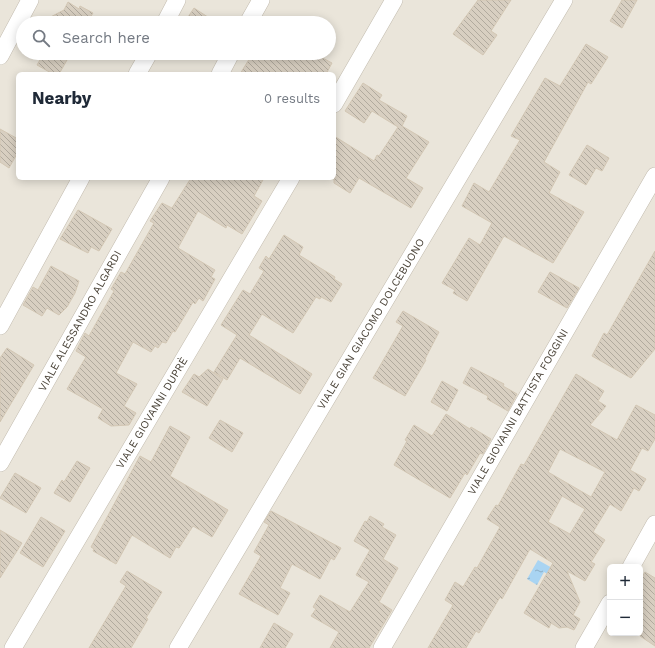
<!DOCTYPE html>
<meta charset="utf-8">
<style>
:root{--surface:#fff;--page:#f2f2f3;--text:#1f2937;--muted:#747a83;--line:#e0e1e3}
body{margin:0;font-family:"Work Sans",sans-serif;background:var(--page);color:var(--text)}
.controls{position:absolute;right:12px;bottom:12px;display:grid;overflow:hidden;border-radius:6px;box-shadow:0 2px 10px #0003}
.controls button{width:36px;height:36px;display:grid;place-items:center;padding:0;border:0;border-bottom:1px solid var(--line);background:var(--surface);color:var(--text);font:20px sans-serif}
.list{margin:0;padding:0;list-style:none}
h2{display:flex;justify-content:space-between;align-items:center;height:52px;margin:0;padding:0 16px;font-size:17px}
h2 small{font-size:13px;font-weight:400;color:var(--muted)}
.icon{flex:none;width:22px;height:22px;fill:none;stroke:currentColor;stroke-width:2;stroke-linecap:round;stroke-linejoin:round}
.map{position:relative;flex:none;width:655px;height:648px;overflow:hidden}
.search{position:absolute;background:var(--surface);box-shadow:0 2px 10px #0003;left:16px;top:16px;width:320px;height:44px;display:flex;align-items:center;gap:10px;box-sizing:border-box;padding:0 14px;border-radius:22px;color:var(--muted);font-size:15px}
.panel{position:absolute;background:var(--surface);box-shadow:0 2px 10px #0003;left:16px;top:72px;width:320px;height:108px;border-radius:6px}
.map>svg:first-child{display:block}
.residential{fill:#eae5da;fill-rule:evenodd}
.water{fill:url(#water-ripples)}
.building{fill:url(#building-back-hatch);stroke:#d3c7b4;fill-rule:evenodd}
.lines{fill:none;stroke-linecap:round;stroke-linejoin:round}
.minor-casing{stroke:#c2bbae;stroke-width:18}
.minor{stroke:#fff;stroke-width:17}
.labels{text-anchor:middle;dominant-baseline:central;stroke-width:3.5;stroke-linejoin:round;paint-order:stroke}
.street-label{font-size:11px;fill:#4b4439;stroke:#fff}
</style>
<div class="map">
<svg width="655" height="648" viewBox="0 0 655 648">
<defs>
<pattern id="water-ripples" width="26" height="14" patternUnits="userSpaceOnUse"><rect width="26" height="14" fill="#a9d4f2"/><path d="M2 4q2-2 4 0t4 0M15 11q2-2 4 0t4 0" fill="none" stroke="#8caec5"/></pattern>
<pattern id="building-back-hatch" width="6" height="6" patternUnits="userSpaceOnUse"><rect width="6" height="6" fill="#d8cfc1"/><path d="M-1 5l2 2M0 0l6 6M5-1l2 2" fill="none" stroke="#b1aa9e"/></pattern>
</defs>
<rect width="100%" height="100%" fill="#f6f3ec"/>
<path class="residential" d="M 0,0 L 655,0 L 655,648 L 0,648 ZM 23,23 L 329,23 L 329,53 L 23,53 ZM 18,74 L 334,74 L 334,178 L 18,178 ZM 610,567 L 640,567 L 640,633 L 610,633 Z"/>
<polygon class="water" points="538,560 554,569 551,576 544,572 537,585 527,579"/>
<g class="building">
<polygon points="478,0 511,0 491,31 497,35 483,55 453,34"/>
<polygon points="622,0 637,0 622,28 610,21"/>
<polygon points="68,2 79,9 80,6 93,13 91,16 104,23 39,23 64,10"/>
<polygon points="194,8 217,23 184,23"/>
<polygon points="586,44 608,57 591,84 588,82 544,162 560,172 549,193 584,212 553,263 504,236 467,301 453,293 455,290 442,283 469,238 480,245 492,223 462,206 474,183 489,192 520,140 511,136 545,78 560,86"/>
<polygon points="44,53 71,53 59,74 53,74 37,65"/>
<polygon points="253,53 313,53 332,63 326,74 240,74"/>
<polygon points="363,83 382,95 379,100 407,116 402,126 429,142 406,178 423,188 411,208 359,178 350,193 334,183 334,136 374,161 377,155 379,156 398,127 372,111 364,123 345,111"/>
<polygon points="0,129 18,139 18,152 9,168 0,162"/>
<polygon points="587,145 609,158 602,171 596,168 586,185 569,175"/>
<polygon points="191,178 264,178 254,196 262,201 242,234 227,225 226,228 198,211 178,248 215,270 211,277 215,279 203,301 199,298 195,304 193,302 175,332 173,331 166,343 162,342 158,348 155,346 151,352 133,342 116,373 137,384 124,406 136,413 129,425 111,426 98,418 103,409 67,389 86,357 76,351 85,333 89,336 114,291 111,289 121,272 125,274 154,223 150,221 162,203 172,208"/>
<polygon points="78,210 112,229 99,251 91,247 88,253 60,239"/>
<polygon points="284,235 303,247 299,255 335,277 334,279 342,284 331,302 321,297 320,299 316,297 293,333 262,314 249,335 312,374 300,394 240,358 227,380 214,372 237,335 221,325 243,290 250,294 264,271 259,268 266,256 269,259"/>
<polygon points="655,251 655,349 631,378 592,356 604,333 607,335"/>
<polygon points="51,266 79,281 75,293 67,307 59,315 47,308 42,316 23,305 33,287 38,290"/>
<polygon points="550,272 579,288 567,308 538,292"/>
<polygon points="403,311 439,332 425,359 426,360 405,396 373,378 403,326 396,322"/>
<polygon points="7,348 34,365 0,422 0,358"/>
<polygon points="471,367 504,384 503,386 517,394 508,411 487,399 488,396 463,383"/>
<polygon points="208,369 223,379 207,406 182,392 194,374 199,377"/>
<path d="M 576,374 L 604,391 L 598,401 L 606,406 L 590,425 L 617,440 L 636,405 L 655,415 L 655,439 L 648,451 L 642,448 L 630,470 L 646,479 L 639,491 L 634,488 L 621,511 L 610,504 L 593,532 L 605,540 L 591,562 L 595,564 L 585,581 L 567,571 L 580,602 L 573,615 L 580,619 L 574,630 L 567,627 L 559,628 L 551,623 L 549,628 L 524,613 L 553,563 L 530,549 L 502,599 L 500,597 L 479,633 L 476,631 L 466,648 L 428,648 L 453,605 L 445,600 L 455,582 L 463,587 L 475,567 L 477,568 L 500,527 L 487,519 L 496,505 L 498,506 L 521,464 L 524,465 ZM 560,449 L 605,472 L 591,497 L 548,472 ZM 562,496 L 585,509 L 570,534 L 548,522 Z"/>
<polygon points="442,381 458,390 447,411 431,402"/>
<polygon points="446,414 470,429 471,427 491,439 483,454 480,453 467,475 465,473 450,498 394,465 407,441 405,440 414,425 432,436"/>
<polygon points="220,420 243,433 232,452 209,438"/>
<polygon points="170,426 190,437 170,476 228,510 212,537 193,526 179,548 176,547 170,558 132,535 116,564 93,551 94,549 91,547 140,456 151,462"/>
<polygon points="77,461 90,468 70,502 54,493 62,480 64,482"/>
<polygon points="15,473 41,488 26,513 0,498"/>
<polygon points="271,511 341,548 334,560 331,558 320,579 292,564 280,588 290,593 278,615 239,594 261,556 254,552 269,525 264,522"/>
<polygon points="370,516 384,524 382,527 396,535 383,559 398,568 379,602 392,610 369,648 330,648 339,632 311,616 316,609 313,607 320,595 350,612 369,582 356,575 370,550 354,541 365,521 367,522"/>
<polygon points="41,517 65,531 43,567 20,553"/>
<polygon points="0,530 22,543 0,578"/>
<polygon points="127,571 162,592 146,618 148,619 131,648 89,648 126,586 120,582"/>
<polygon points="645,572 655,578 655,646 640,636 640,580"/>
<polygon points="274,623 293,634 285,648 260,648"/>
</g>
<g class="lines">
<defs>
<g id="minor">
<polyline points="165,23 177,0"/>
<polyline points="248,23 261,0"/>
<polyline points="0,56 30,0"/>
<polyline points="137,74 149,53"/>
<polyline points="220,74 231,53"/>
<polyline points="334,104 394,0"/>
<polyline points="0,326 81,178"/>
<polyline points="0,463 161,178"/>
<polyline points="631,567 655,524"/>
<polyline points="13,648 291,178"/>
<polyline points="178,648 564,0"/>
<polyline points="382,648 655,176"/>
<polyline points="584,648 610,603"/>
</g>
</defs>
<use href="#minor" class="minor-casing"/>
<use href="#minor" class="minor"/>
</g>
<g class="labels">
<g class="street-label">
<text transform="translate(80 321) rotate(-61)">VIALE ALESSANDRO ALGARDI</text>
<text transform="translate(371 324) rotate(-59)">VIALE GIAN GIACOMO DOLCEBUONO</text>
<text transform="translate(518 412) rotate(-60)">VIALE GIOVANNI BATTISTA FOGGINI</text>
<text transform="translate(152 413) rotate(-59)">VIALE GIOVANNI DUPRÈ</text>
</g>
</g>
</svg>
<div class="controls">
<button>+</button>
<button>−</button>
</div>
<div class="search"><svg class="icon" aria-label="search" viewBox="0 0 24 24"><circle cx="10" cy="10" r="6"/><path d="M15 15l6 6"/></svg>Search here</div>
<section class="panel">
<h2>Nearby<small>0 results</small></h2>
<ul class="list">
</ul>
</section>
</div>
